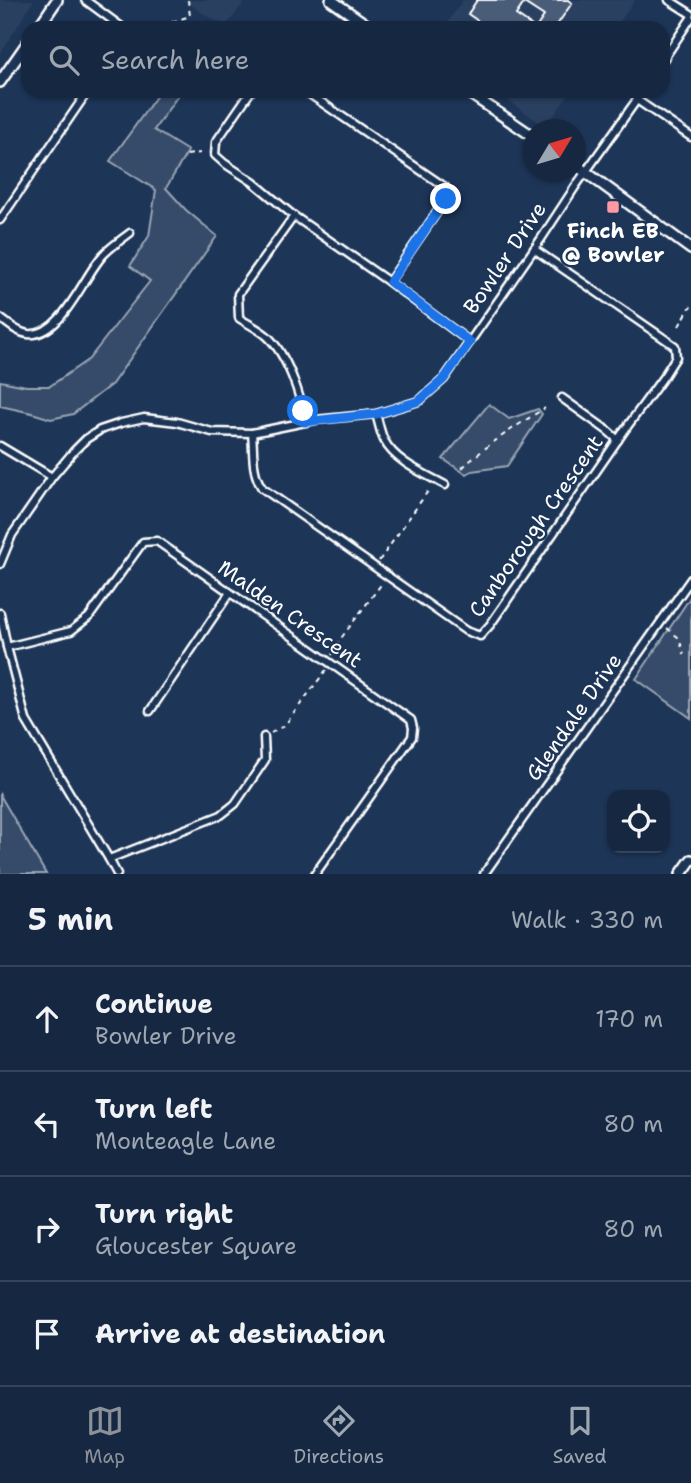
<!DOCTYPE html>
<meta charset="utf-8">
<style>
:root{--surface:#162841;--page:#1f3048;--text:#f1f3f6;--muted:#9ea6b1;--line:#35445a;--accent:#8c9099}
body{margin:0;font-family:"Shantell Sans",sans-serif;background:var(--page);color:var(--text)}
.controls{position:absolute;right:21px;bottom:21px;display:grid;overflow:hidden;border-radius:14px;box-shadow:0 2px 5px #0004}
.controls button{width:63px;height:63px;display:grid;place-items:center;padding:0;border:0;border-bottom:2px solid var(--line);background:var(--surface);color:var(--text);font:35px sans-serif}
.compass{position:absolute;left:523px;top:119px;width:63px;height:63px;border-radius:50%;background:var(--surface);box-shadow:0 2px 5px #0004;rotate:52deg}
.stop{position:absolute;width:21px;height:21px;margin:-16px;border:5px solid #1a73e8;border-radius:50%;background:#fff}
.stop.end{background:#1a73e8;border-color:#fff;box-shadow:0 2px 7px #0008}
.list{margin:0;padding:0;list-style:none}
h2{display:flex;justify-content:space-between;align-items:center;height:91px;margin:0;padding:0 28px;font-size:30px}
h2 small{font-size:23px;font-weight:400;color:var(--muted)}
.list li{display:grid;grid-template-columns:46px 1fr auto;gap:21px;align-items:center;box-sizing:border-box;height:105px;padding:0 28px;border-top:2px solid var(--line)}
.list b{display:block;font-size:26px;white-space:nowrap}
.list p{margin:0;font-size:23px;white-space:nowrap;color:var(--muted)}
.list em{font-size:23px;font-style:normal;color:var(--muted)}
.icon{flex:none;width:38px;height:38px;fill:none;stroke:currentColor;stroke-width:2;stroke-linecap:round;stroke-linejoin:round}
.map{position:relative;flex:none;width:691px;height:874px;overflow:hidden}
.search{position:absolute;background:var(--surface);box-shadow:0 2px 5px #0004;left:21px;right:21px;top:21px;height:77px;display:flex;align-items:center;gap:18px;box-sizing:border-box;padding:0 24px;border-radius:21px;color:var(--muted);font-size:26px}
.sheet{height:511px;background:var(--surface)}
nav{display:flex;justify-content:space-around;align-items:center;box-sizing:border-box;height:98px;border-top:2px solid var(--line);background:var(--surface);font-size:19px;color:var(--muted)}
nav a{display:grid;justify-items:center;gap:4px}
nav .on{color:var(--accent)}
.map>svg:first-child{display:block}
.built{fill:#2a4161}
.green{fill:#364b69;stroke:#9aa5b4;stroke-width:2}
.building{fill:#4a5d79;stroke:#fff;stroke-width:2}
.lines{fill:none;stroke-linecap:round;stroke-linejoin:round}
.street-casing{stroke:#fff;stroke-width:11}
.secondary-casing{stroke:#fff;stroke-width:14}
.path{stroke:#fff;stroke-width:2;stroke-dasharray:5 5;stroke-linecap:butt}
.street{stroke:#1d3557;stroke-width:6}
.secondary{stroke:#1d3557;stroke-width:9}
.route{stroke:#1a73e8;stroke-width:9}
.poi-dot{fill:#ff9aa2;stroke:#1d3557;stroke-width:2.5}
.labels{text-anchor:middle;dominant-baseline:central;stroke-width:5;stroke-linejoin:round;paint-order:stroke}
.poi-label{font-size:21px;font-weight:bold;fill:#fff;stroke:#1d3557}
.street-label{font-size:21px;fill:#fff;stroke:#1d3557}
</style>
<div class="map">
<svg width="691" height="874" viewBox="0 0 691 874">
<rect width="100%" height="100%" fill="#1d3557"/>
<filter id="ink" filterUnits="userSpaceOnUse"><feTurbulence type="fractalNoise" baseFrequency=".0143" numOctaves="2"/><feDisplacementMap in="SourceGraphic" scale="14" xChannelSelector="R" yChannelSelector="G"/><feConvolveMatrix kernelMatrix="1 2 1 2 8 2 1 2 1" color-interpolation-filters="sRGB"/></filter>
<g filter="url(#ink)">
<g class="built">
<polygon points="0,0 34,0 0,54"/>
<polygon points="183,0 246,0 227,25 212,19"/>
<polygon points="463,0 635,0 615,28 444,28"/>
<polygon points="494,91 571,91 546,127"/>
</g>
<g class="green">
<polygon points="160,91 181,91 154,130 188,151 166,188 186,210 217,236 112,384 73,414 51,419 32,413 0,406 0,381 26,386 50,386 89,359 150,281 130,266 149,236 156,190 110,161"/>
<polygon points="489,404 509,419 538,409 542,414 507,466 472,471 466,474 443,459"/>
<polygon points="691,596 691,718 636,679"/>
<polygon points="0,795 46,874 0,874"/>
</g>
<polygon class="building" points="477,0 568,0 572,3 555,28 536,28 544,16 524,3 516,15 535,28 488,28 468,14"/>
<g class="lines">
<defs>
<g id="street">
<polyline points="85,0 123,28"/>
<polyline points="669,0 691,14"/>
<polyline points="663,60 691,18"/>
<polyline points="251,91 216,142 215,155 224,163 253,182 294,216 389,282 470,342"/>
<polyline points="305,91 445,187 446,193 446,199 389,282"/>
<polyline points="637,100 691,137"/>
<path d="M 294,216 L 238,294 L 239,318 C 248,324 259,329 267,336 C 287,354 301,396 305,422"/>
<polyline points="0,220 88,91"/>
<path d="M 0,318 C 8,324 18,333 28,334 C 62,338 84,274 104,254 C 112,246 121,240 130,233"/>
<polyline points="562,398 608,431 618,440"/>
<path d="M 376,414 C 379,423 380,432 384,440 C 395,462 425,474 445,485"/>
<path d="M 252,433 C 254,453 251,471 262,488 L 466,631 L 480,636 L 490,625 L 624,431 L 664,376 L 676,357 L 675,346 L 534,249"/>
<polyline points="0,446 52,477"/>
<polyline points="0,564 12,535 52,477 74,451 86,439 100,430 121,423 144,418 177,422 212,432 252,433 315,420 376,414 419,401 444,379 541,239 575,187 643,91"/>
<polyline points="0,613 7,647 26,720 109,859 117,874"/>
<polyline points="7,647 71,631 89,617 143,542 157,541 411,720 413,728 412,737 315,874"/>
<polyline points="150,711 229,594"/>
<polyline points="109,859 221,815 235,804 265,760 264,737"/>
<polyline points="484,874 691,579"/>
</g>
<g id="secondary">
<polyline points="331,0 371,28"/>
<polyline points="38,28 57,0"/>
<polyline points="0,82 28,42"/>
<polyline points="466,91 534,137"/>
<polyline points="576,165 691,249"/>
<polyline points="681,874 691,860"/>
</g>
</defs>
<use href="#street" class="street-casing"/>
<use href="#secondary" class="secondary-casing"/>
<g class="path">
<polyline points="153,28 190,16 188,0"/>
<polyline points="187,155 200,153"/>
<polyline points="679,326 691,306"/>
<path d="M 462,468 C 488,444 516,426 545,408"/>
<polyline points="379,561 428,491"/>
<polyline points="667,628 679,638 684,654"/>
<polyline points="332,655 339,641 383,582"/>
<polyline points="271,733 285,725 326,670"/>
</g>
<use href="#street" class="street"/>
<use href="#secondary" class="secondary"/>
</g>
</g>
<g class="lines" filter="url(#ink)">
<polyline class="route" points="303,411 305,422 376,414 419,401 444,379 470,342 390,282 446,199"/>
</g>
<rect class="poi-dot" x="606" y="200" width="14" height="14" rx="3.5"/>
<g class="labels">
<g class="poi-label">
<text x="613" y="231">Finch EB<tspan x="613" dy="24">@ Bowler</tspan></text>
</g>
<g class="street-label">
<text transform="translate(505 258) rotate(-56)">Bowler Drive</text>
<text transform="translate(536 526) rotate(-55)">Canborough Crescent</text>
<text transform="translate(290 614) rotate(35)">Malden Crescent</text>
<text transform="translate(574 717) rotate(-55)">Glendale Drive</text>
</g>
</g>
</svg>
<div class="controls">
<button><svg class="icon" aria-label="locate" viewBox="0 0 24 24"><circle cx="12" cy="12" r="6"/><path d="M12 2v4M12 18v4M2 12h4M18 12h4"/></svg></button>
</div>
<svg class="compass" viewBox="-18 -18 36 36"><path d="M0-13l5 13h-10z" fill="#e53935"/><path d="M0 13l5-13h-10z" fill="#9ea6b1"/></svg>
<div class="stop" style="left:303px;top:411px"></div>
<div class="stop end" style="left:446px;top:199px"></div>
<div class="search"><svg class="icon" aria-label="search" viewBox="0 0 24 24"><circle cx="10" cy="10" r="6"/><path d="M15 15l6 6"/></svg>Search here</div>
</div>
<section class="sheet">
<h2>5 min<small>Walk · 330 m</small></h2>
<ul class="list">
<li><svg class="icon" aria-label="ahead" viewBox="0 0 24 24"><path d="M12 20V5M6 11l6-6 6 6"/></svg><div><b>Continue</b><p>Bowler Drive</p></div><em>170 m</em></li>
<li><svg class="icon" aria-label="left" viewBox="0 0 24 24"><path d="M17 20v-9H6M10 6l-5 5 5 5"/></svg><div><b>Turn left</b><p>Monteagle Lane</p></div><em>80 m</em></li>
<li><svg class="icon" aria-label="right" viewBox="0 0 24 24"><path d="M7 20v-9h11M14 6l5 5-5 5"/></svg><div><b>Turn right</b><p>Gloucester Square</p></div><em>80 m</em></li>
<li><svg class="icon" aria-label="arrive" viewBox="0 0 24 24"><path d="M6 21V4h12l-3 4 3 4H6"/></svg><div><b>Arrive at destination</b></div></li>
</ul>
</section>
<nav>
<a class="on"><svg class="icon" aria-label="map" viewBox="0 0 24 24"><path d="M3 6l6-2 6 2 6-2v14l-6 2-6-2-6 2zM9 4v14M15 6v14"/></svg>Map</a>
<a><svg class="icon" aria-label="directions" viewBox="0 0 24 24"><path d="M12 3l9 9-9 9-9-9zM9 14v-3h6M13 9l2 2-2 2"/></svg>Directions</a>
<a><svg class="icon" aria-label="saved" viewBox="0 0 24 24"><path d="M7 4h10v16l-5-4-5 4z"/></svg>Saved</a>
</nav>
